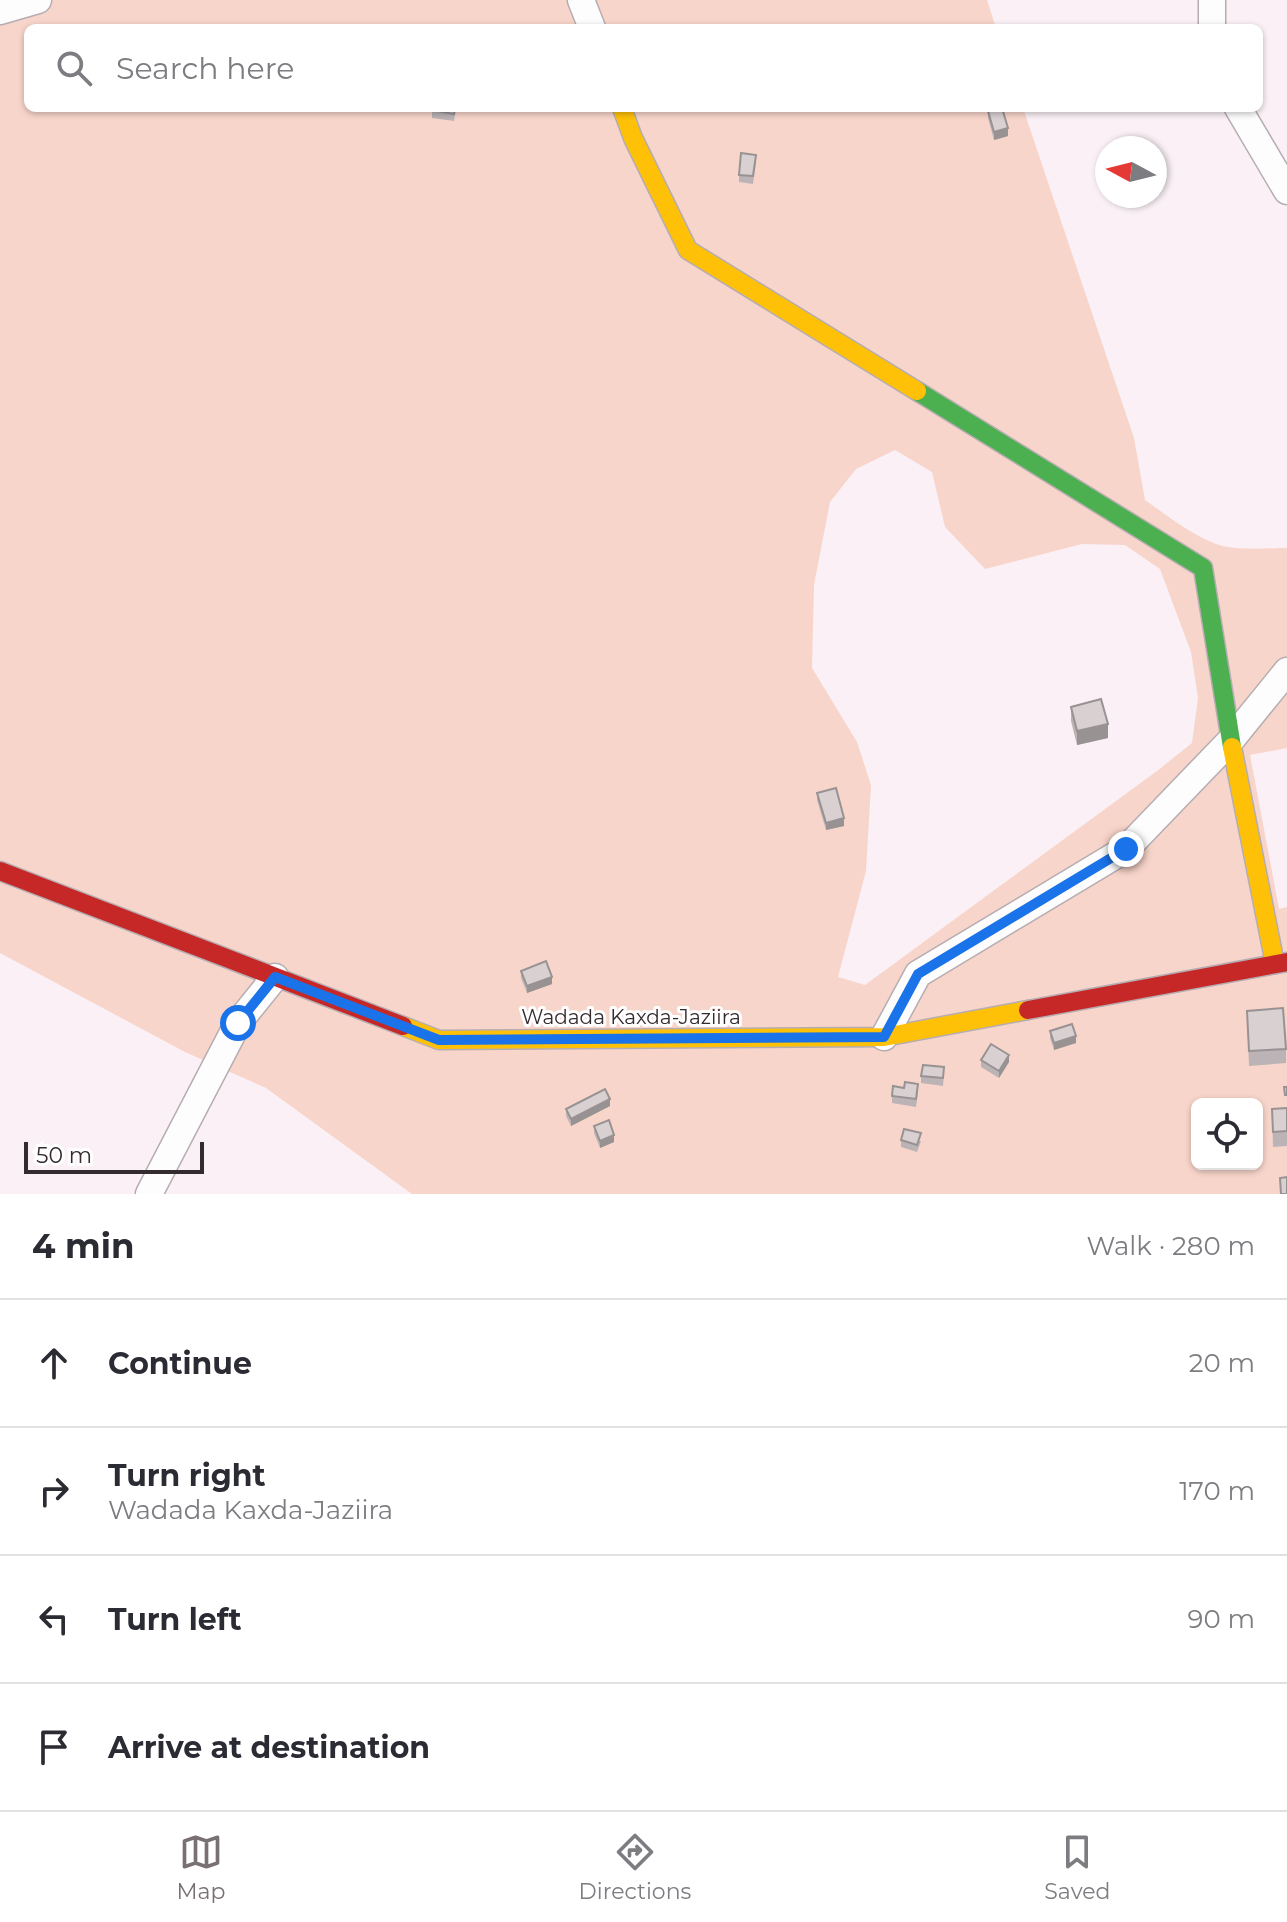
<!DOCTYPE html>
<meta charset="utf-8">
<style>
:root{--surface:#fff;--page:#f2f2f3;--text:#2b2b33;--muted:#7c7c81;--line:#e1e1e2;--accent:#797074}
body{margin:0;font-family:Montserrat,sans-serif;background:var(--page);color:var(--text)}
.controls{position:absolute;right:24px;bottom:24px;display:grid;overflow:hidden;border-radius:12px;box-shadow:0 2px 6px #0004}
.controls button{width:72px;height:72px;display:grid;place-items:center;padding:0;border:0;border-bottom:2px solid var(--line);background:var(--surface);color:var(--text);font:40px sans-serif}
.compass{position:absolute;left:1095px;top:136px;width:72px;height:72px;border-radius:50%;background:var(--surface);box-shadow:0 2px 6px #0004;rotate:277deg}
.scale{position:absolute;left:24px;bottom:20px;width:180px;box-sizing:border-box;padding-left:8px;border:4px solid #342b2f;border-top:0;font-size:22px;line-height:28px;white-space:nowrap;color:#342b2f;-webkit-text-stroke:6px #fefefe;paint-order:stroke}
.stop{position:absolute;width:24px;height:24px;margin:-18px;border:6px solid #1a73e8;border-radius:50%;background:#fff}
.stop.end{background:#1a73e8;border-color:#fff;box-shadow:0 2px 8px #0008}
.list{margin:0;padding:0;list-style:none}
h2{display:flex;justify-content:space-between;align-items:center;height:104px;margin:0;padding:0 32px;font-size:34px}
h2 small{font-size:26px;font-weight:400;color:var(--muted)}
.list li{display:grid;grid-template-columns:52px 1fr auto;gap:24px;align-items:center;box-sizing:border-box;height:128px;padding:0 32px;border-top:2px solid var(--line)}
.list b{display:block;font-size:30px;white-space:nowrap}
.list p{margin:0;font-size:26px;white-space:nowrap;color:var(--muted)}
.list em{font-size:26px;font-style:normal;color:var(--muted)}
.icon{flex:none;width:44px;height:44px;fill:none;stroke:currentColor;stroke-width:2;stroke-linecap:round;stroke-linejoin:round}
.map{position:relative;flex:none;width:1287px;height:1194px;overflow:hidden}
.search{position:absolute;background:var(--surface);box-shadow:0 2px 6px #0004;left:24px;right:24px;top:24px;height:88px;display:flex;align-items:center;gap:20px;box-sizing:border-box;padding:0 28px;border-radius:12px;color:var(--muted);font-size:30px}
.sheet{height:616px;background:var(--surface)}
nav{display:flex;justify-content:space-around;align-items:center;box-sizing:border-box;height:112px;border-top:2px solid var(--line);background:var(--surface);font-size:22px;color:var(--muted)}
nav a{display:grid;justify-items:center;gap:4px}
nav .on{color:var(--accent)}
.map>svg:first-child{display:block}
.green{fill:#f8d5ca;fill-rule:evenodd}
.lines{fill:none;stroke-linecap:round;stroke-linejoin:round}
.street-casing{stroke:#b6adb2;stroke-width:29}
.fast-casing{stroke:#b6adb2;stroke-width:21}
.slow-casing{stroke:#b6adb2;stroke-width:21}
.jam-casing{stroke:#b6adb2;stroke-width:21}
.street{stroke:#fefdfe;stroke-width:26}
.fast{stroke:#4caf50;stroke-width:18}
.slow{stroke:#ffc107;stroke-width:18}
.jam{stroke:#c62828;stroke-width:18}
.wall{fill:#bbb3b5}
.shaded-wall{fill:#989293}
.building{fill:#d9d0d2;stroke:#989293;stroke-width:2}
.route{stroke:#1a73e8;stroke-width:10}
.labels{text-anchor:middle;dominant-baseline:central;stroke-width:6;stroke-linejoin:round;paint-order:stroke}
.street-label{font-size:20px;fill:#342b2f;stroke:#fefefe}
</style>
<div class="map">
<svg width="1287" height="1194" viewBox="0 0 1287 1194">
<rect width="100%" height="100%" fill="#faf0f5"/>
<path class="green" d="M 0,0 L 987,0 L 996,28 L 28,28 L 28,108 L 1023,108 L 1134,438 L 1145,500 C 1168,516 1190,534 1216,544 C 1233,551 1269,548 1287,548 L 1287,748 L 1250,755 L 1279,909 L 1287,907 L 1287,1194 L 412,1194 L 266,1088 L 185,1052 L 0,953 ZM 895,450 L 932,472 L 945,527 L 985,569 L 1082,544 L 1125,545 L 1160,569 L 1191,652 L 1198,698 L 1192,743 L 1157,771 L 865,985 L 838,977 L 866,871 L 871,785 L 857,742 L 812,668 L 814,585 L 830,502 L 856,469 ZM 1197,1104 L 1257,1104 L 1257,1164 L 1197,1164 Z"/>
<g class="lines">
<defs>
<g id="street">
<polyline points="581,0 592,28"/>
<polyline points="0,11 38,0"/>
<polyline points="1212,28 1212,0"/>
<polyline points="1238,108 1287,191"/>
<polyline points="884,1037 918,974 1126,849 1231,740 1287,671"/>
<polyline points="149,1194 238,1023 275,977"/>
</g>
<polyline id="fast" points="917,391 1203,568 1232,747"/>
<g id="slow">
<polyline points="622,108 633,138 688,250 917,391"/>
<polyline points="1232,747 1275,964"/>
<polyline points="403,1026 439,1040 884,1037 1028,1010"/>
</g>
<g id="jam">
<polyline points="0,871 403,1026"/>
<polyline points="1028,1010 1287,962"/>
</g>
</defs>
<use href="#street" class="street-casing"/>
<use href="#fast" class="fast-casing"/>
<use href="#slow" class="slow-casing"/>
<use href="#jam" class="jam-casing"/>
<use href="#street" class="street"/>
<use href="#fast" class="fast"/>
<use href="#slow" class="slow"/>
<use href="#jam" class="jam"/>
</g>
<g class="wall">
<polygon points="432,108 456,108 454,121 432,118"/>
<polygon points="459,108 472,108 472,110 459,112"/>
<polygon points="988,111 1008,136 994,140 988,118"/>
<polygon points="756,162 753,184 739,182 739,175"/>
<polygon points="1071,707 1108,738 1077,745 1071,721"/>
<polygon points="817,793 844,826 826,830 817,800"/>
<polygon points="521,971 552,984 527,993 521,978"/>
<polygon points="1247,1011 1286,1049 1286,1063 1249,1066"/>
<polygon points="1050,1031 1076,1043 1054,1050 1050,1038"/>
<polygon points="981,1060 1009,1062 999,1078 981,1067"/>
<polygon points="944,1074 943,1086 921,1083 921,1076"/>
<polygon points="904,1088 918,1092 916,1107 892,1103 892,1096"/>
<polygon points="610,1106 571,1126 566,1116 566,1109"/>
<polygon points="1287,1108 1287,1146 1273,1147 1272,1109"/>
<polygon points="594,1126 614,1142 600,1148 594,1133"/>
<polygon points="901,1140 921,1141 917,1152 901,1147"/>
</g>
<g class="shaded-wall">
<polygon points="1008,128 1008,136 994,140 994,132"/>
<polygon points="1108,724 1108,738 1077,745 1077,731"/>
<polygon points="844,818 844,826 826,830 826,823"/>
<polygon points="552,977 552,984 527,993 527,986"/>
<polygon points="1076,1036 1076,1043 1054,1050 1054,1043"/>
<polygon points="1009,1055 1009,1062 999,1078 999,1071"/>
<polygon points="610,1099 610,1106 571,1126 571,1119"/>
<polygon points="614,1135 614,1142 600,1148 600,1141"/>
</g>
<g class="building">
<polygon points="432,108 455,108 454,114 432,110"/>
<polygon points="1002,108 1008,128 994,132 988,111"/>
<polygon points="741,153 756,155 753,176 739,175"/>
<polygon points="1101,699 1108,724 1077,731 1071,707"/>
<polygon points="836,788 844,818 826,823 817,793"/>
<polygon points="546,961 552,977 527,986 521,971"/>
<polygon points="1283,1008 1286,1049 1249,1051 1247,1011"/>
<polygon points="1072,1024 1076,1036 1054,1043 1050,1031"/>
<polygon points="991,1044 1009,1055 999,1071 981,1060"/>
<polygon points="923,1065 944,1067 943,1078 921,1076"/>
<polygon points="905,1082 918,1084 916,1099 892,1096 893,1086 904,1088"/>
<polygon points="1284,1087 1287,1087 1287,1095 1285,1095"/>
<polygon points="605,1089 610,1099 571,1119 566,1109"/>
<polygon points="1287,1108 1287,1131 1273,1132 1272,1109"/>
<polygon points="609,1120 614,1135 600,1141 594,1126"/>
<polygon points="904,1129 921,1133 917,1145 901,1140"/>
<polygon points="1287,1177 1287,1194 1281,1194 1280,1178"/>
</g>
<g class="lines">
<polyline class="route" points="238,1023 275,977 439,1040 884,1037 918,974 1126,849"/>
</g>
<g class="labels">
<g class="street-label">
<text x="631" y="1017">Wadada Kaxda-Jaziira</text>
</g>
</g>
</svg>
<div class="controls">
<button><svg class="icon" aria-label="locate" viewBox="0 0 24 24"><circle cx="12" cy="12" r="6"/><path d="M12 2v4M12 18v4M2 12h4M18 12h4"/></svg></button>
</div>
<svg class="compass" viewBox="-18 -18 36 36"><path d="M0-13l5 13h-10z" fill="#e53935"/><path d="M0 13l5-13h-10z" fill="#7c7c81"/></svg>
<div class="scale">50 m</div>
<div class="stop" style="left:238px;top:1023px"></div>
<div class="stop end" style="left:1126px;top:849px"></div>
<div class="search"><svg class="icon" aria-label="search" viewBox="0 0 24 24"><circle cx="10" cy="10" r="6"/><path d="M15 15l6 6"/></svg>Search here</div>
</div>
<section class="sheet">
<h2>4 min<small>Walk · 280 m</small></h2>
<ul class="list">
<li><svg class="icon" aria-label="ahead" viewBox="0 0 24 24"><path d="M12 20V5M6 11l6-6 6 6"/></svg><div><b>Continue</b></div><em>20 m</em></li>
<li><svg class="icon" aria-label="right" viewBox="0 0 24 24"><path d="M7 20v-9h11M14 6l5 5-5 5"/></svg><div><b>Turn right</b><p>Wadada Kaxda-Jaziira</p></div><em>170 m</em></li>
<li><svg class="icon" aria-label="left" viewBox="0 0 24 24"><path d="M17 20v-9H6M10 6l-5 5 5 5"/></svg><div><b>Turn left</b></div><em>90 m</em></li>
<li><svg class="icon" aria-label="arrive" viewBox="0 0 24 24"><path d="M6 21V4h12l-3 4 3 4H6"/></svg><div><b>Arrive at destination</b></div></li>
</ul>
</section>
<nav>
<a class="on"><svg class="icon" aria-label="map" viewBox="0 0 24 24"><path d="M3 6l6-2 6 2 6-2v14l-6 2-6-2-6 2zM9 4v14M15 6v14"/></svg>Map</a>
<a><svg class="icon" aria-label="directions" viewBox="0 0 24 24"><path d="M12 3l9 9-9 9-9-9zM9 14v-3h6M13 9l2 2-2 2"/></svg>Directions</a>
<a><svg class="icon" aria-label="saved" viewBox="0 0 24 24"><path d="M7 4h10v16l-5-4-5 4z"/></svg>Saved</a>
</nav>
